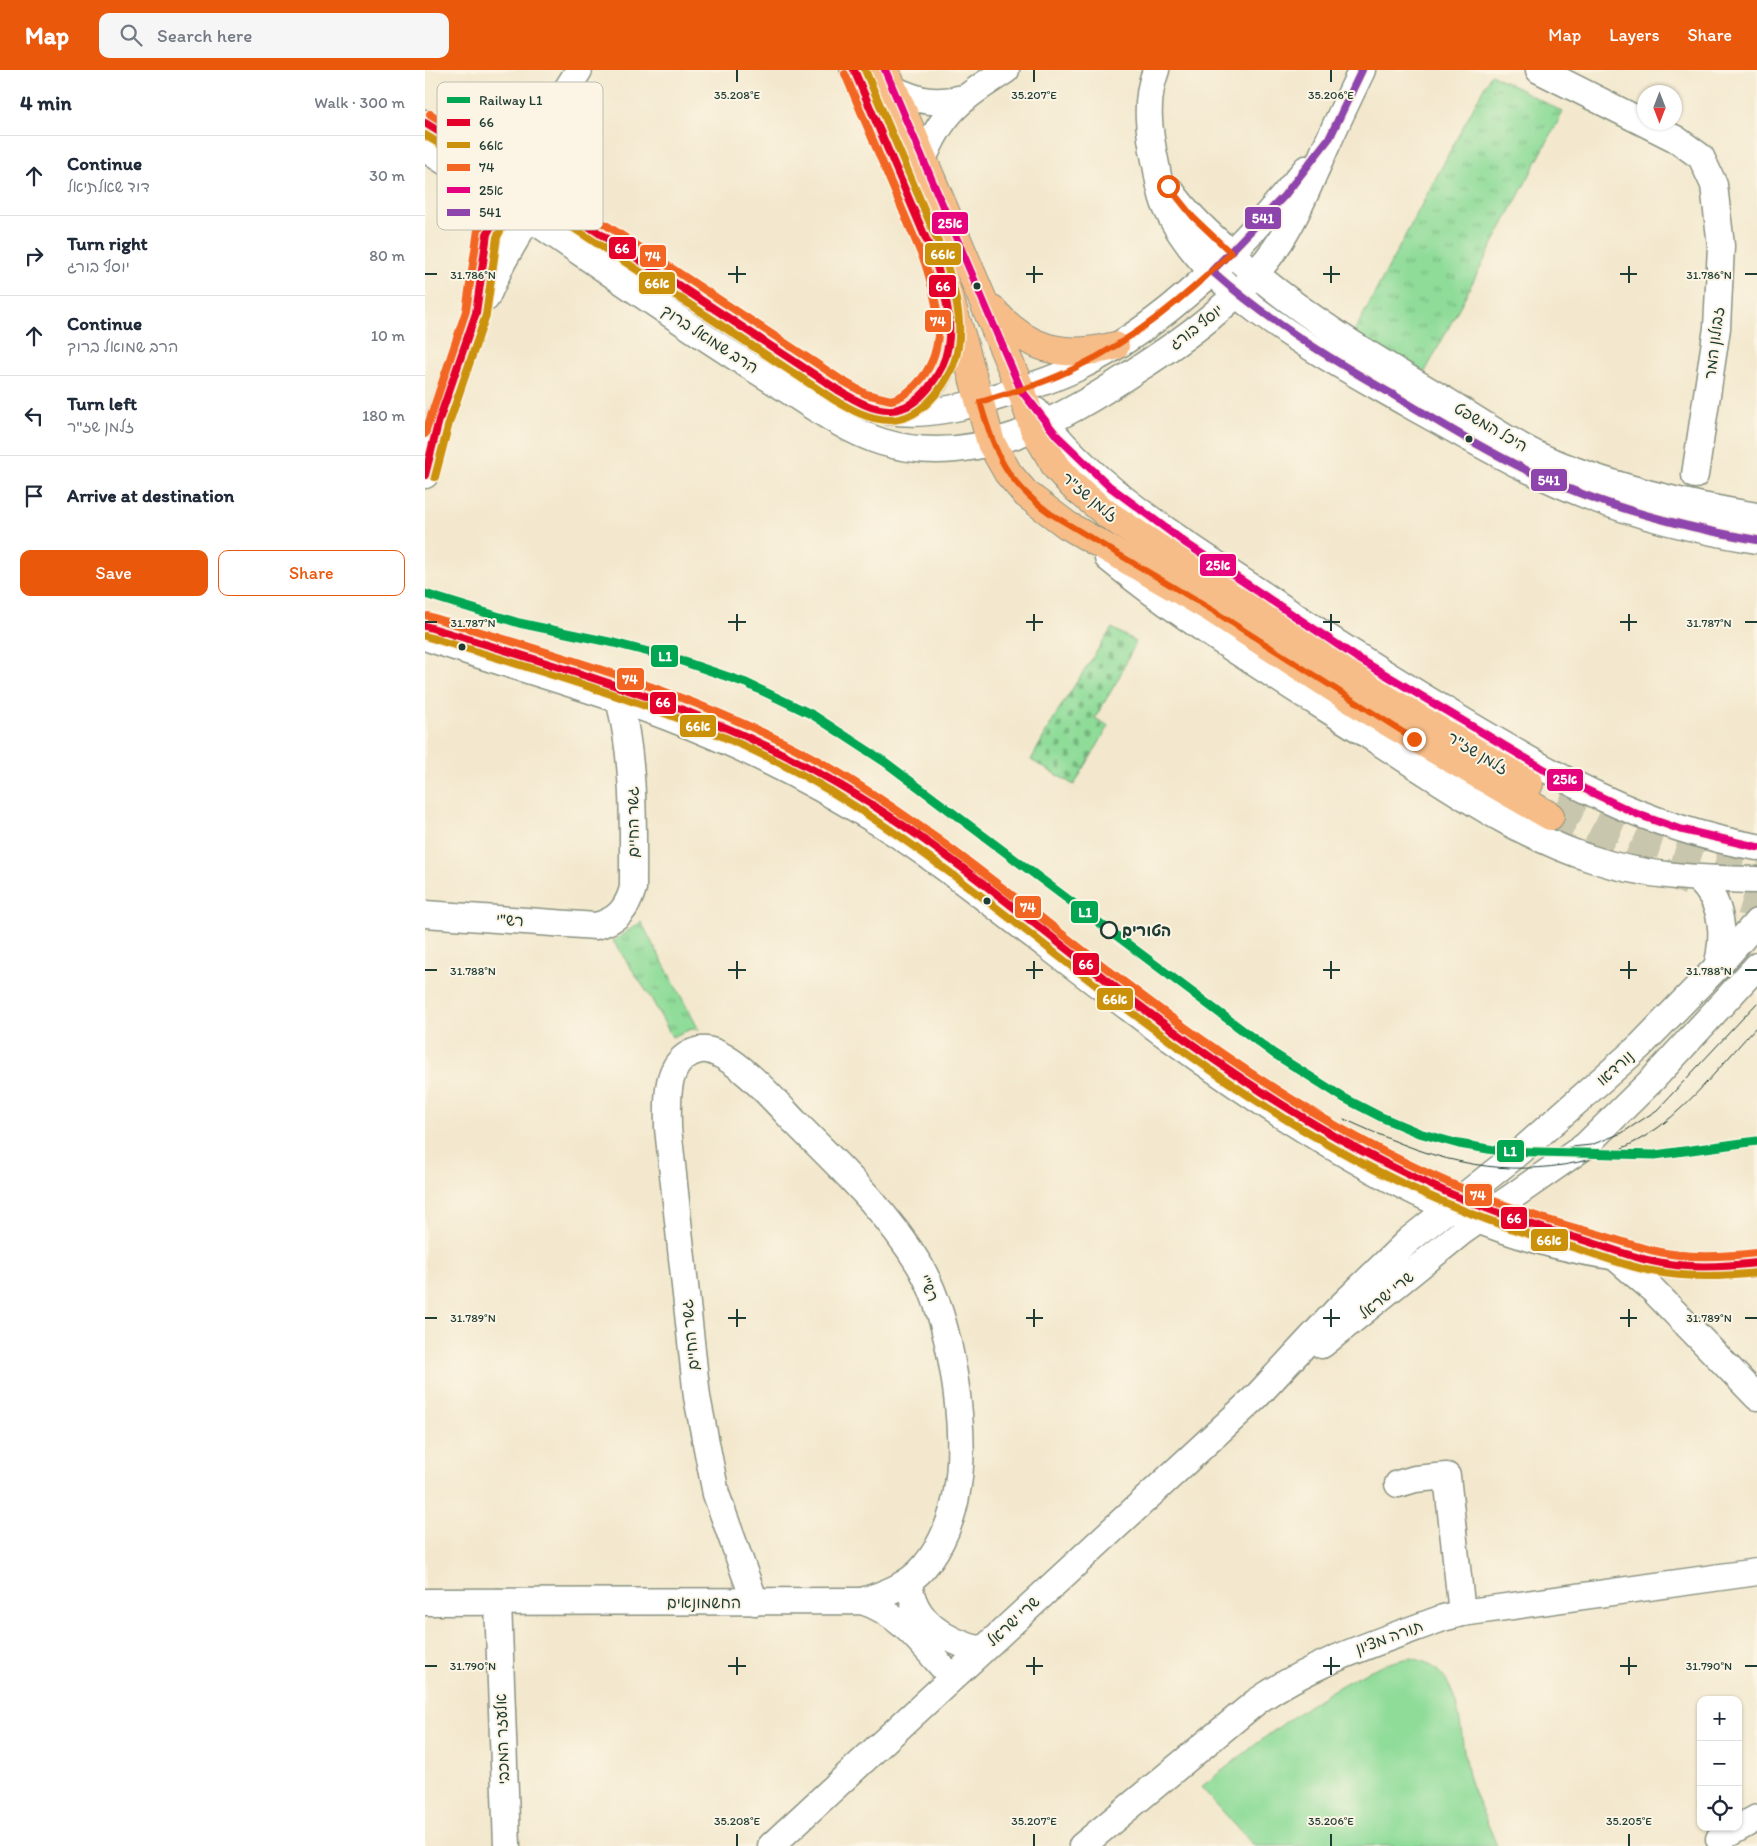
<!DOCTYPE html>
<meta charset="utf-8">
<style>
:root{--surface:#fff;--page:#f6f6f7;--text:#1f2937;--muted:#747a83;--line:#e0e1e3;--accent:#ea580c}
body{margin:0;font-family:Itim,"Playpen Sans Hebrew",sans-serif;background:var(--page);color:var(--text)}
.controls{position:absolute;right:15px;bottom:15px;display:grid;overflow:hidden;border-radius:10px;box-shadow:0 1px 4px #0004}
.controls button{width:45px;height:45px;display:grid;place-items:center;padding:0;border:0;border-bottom:1px solid var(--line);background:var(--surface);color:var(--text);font:25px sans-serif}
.compass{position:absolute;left:1212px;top:15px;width:45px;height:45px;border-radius:50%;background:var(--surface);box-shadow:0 1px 4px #0004;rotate:180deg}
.stop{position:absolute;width:15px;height:15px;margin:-11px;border:4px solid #ea580c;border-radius:50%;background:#fff}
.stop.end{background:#ea580c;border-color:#fff;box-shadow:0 1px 5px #0008}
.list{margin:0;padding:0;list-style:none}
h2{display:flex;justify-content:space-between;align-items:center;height:65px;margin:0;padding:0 20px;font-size:21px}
h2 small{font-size:16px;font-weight:400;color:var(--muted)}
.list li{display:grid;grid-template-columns:32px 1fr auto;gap:15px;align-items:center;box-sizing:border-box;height:80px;padding:0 20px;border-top:1px solid var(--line)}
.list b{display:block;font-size:19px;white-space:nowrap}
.list p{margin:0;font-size:16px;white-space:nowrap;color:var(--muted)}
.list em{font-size:16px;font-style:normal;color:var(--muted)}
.actions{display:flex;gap:10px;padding:15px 20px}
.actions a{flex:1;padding:11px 0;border:1px solid var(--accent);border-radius:10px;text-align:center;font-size:18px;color:var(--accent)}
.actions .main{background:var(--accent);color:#fff}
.icon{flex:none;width:28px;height:28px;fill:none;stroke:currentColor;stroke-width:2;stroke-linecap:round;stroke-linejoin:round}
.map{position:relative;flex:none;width:1332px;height:1776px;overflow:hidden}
header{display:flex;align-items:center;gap:30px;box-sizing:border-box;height:70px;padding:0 25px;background:var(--accent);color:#fff}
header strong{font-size:24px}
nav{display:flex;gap:28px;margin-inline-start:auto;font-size:18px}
.search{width:350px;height:45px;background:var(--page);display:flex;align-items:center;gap:12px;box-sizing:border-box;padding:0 18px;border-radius:10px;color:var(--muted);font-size:19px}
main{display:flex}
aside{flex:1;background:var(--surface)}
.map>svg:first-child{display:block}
.grass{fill:#8fdc99;stroke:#578c66}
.cemetery{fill:url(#cemetery-stones);stroke:#578c66}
.park{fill:url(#park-tufts);stroke:#578c66}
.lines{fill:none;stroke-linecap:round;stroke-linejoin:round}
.major-tunnel{stroke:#c9c6ae;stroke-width:28;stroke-dasharray:28 14;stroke-linecap:butt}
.minor-casing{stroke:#899280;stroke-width:29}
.major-casing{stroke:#899280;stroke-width:30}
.minor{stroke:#fff;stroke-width:26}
.major{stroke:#f7bd88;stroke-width:28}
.tram{stroke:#1f3d34;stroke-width:1}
.bus-1-casing{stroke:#fcf5e5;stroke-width:11}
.bus-2-casing{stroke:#fcf5e5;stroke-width:11}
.bus-3-casing{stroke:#fcf5e5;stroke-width:11}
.bus-4-casing{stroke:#fcf5e5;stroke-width:11}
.bus-5-casing{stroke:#fcf5e5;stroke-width:11}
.bus-1{stroke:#e4002b;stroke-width:8}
.bus-2{stroke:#cc910a;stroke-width:8}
.bus-3{stroke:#f26522;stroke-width:8}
.bus-4{stroke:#e5007d;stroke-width:8}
.bus-5{stroke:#8e44ad;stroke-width:8}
.rail-1-casing{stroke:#fcf5e5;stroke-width:12}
.rail-1{stroke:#00a651;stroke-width:9}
.route{stroke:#ea580c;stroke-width:6}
.ticks{fill:none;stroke:#1f3d34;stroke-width:2}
.bus-dot{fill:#1f3d34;stroke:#fcf5e5;stroke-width:2}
.stop-dot{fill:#fcf5e5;stroke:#1f3d34;stroke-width:2.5}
.labels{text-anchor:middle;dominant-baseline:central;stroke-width:4;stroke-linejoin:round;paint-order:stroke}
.street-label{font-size:16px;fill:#1f3d34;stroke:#fcf5e5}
.stop-label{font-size:16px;font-weight:bold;fill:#1f3d34;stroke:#fcf5e5;text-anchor:start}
.key{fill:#fcf5e5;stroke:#babeb0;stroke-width:1}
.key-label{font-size:14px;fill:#1f3d34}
.ticks-label{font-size:12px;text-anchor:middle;fill:#1f3d34;stroke:#fcf5e5;stroke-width:4;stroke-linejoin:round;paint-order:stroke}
.line-badge{stroke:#fcf5e5;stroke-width:2}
.badge-label{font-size:14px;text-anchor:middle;font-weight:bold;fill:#fff}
</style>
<header>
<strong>Map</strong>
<div class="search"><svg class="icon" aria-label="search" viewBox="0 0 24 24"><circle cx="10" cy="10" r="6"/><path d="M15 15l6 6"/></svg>Search here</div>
<nav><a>Map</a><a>Layers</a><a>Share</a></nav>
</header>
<main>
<aside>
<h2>4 min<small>Walk · 300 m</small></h2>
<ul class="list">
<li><svg class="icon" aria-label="ahead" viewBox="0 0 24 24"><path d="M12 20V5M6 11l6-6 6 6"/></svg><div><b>Continue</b><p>דוד שאלתיאל</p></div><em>30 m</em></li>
<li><svg class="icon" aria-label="right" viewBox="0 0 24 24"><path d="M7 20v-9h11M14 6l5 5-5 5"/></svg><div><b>Turn right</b><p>יוסף בורג</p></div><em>80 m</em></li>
<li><svg class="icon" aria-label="ahead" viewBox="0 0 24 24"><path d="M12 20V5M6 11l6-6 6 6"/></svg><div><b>Continue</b><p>הרב שמואל ברוך</p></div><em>10 m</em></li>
<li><svg class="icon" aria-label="left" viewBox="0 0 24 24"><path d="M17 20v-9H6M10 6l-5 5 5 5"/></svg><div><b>Turn left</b><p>זלמן שז&quot;ר</p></div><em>180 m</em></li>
<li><svg class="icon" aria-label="arrive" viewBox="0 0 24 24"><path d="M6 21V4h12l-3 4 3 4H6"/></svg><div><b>Arrive at destination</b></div></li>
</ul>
<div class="actions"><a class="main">Save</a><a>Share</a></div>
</aside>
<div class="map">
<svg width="1332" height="1776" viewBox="0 0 1332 1776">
<defs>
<pattern id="cemetery-stones" width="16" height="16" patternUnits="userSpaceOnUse" patternTransform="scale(1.25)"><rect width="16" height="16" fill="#8fdc99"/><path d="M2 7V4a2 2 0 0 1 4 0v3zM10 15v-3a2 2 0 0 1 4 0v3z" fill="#74b47e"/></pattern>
<pattern id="park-tufts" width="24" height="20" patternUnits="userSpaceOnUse" patternTransform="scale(1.25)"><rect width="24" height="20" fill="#8fdc99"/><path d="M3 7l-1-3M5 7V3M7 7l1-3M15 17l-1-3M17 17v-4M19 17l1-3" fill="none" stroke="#74b47e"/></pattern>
</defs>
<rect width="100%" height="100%" fill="#fcf5e5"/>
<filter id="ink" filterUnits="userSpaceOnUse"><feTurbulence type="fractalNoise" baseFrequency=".02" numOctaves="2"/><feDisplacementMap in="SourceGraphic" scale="10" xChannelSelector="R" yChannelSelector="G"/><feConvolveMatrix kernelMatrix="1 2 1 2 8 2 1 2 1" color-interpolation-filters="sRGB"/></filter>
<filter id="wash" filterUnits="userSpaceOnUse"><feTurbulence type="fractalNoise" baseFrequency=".0096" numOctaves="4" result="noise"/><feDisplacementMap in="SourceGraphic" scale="20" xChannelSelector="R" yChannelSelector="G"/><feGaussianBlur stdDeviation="1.12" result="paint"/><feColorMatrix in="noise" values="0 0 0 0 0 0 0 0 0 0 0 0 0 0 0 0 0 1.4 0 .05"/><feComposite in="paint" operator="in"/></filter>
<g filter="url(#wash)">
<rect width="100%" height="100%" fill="#f3e8cd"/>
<path class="grass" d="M 986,1588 C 1041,1598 1033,1664 1043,1705 C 1050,1729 1063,1753 1072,1776 L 829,1776 L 776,1717 C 829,1677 922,1596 986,1588 Z"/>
<polygon class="cemetery" points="687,558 711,572 692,611 670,648 684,656 649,715 606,690 633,641"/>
<g class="park">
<polygon points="1066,4 1138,42 1000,302 928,264"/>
<polygon points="216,852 274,960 266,959 247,967 226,928 188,871"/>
</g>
</g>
<g filter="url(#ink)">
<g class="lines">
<g class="major-tunnel">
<polyline points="1134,730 1220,770 1285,791 1332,802"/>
<path d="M 1125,746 C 1193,781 1259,815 1332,835"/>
</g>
<defs>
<g id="minor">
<path d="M 731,0 C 719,32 724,63 731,95 C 734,110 735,125 742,139 C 783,227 902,287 983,334 C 1043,367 1102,403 1166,427 C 1219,448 1276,461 1332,470"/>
<polyline points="1114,0 1251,69 1276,87 1289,115 1296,176 1292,258 1270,405"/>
<path d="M 468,19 C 496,32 508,34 539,28"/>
<path d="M 0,53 C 124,123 236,210 358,284 C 391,304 425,334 464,341 C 497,347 536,338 568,328 C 596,320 625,311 652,298 C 743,254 817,177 881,99"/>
<path d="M 0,79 C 116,151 225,235 342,307 C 378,329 416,359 457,372 C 549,400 636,350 710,301 C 763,267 813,231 850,179 C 870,151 882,119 896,88 C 909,58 923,29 937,0"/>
<path d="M 498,90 C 517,41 538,28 581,0"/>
<polyline points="88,105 154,0"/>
<path d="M 746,121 C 763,145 784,164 806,183 C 874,244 945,286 1023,332 C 1057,353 1092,377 1128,392 C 1195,419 1262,435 1332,446"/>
<polyline points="61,228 77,193 103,148 104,130"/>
<path d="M 611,341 C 670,421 762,474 843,528 C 904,569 965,607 1028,645 C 1125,704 1218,758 1332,777"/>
<polyline points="0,405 14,350 51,243 62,164 79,131 93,123"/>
<path d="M 683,488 C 765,555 855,609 943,665 C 1012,709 1090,765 1167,789 C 1221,807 1276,809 1332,810"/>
<path d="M 0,567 C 81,595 165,617 245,648 C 318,676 389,712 456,754 C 509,787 558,827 608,865 C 697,933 785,1001 880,1060 C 987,1126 1093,1180 1221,1190"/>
<path d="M 1273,809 C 1299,833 1300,865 1292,897"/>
<path d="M 0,844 L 171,856 C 193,850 202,839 208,818 C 208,754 210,692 194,629"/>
<polyline points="1190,1187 1226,1218 1332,1327"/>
<polyline points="897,1275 1038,1161 1160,1076 1229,1008 1332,896"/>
<polyline points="973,1414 990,1409 1022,1406 1037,1543"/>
<path d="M 484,1511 C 487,1551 521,1572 557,1580"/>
<path d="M 0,1532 L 437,1531 C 476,1543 501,1579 527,1608"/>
<polyline points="73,1532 82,1776"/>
<path d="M 330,1532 L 291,1424 L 272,1327 L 243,1058 C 243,1032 239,996 266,983 C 271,981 277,979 282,980 C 310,985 350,1031 370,1052 C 415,1097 462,1141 495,1196 C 526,1249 543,1361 532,1421 C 528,1447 517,1476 499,1497 C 484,1515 460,1524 437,1531"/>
<polyline points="1294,1769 1332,1748"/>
<polyline points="346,1776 832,1326 912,1240 984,1170 1096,1081 1215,976 1292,897 1332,852"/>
<path d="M 657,1776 L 831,1632 C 888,1592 953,1572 1018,1548 L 1037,1543 L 1332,1502"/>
</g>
<g id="major">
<polyline points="429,0 517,205 537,268 566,373 583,403 601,424 642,455 787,539 949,644 1125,746"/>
<polyline points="460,0 596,320 609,359 631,397 648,416 682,444 958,627 1104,714"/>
<path d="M 567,239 C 602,280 638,289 690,276"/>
<path d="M 464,341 C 510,328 528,292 522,246"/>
</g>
</defs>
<use href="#minor" class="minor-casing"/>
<use href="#major" class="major-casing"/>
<use href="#minor" class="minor"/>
<use href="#major" class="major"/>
<g class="tram">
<polyline points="931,1033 992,1062 1054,1078 1106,1081 1166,1075 1197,1063 1232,1040 1332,933"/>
<path d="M 919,1049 C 957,1066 996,1084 1037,1092 C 1102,1106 1180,1097 1234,1057 C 1271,1029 1301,989 1332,956"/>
</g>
<defs>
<g id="bus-1">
<path d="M 0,53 L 93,110 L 413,320 C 428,329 447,341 466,340 C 495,339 519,302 523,276 C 528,247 518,217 510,190 L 429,0"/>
<polyline points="0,405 14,350 51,243 62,164 79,131 105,116"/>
<path d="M 0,556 C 139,598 282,638 408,711 C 510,770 601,848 694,920 C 833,1027 983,1123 1155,1169 C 1179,1176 1203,1186 1227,1191 C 1261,1199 1297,1197 1332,1193"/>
</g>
<g id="bus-2">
<path d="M 0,65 L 88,118 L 408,329 C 425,339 444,350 465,350 C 499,350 529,307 533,277 C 538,246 528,215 519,186 L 440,0"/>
<polyline points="10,407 24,353 61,245 72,167 87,138 110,125"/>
<path d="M 0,566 C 138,608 283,647 407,722 C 521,792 622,880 729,959 C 856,1054 994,1136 1147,1177 C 1174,1185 1200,1196 1227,1201 C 1261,1208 1297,1207 1332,1203"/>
</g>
<g id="bus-3">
<path d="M 5,44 L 99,101 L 418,311 L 441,324 L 466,330 C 479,327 489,318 497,308 C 524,273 512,231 500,193 L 420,4"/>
<polyline points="0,364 41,241 53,160 72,124 100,107"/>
<path d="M 3,546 C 143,589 290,628 416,704 C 532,775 634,865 743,945 C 868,1037 1003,1118 1154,1159 C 1179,1165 1202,1174 1226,1180 C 1260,1189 1297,1187 1331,1183"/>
</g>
<polyline id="bus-4" points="460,0 596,320 632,366 684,416 762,474 931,587 1122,701 1212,744 1254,759 1332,777"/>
<path id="bus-5" d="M 937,0 L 905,67 L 859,126 L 787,201 C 841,249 902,287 965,323 C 1014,352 1062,382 1114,406 C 1183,438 1257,457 1332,470"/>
</defs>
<use href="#bus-1" class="bus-1-casing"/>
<use href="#bus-2" class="bus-2-casing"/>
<use href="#bus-3" class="bus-3-casing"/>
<use href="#bus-4" class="bus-4-casing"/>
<use href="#bus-5" class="bus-5-casing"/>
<use href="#bus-1" class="bus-1"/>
<use href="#bus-2" class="bus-2"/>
<use href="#bus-3" class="bus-3"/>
<use href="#bus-4" class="bus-4"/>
<use href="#bus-5" class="bus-5"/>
<defs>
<polyline id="rail-1" points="0,524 94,553 189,573 251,589 321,613 388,645 460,692 848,983 919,1028 956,1047 994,1063 1034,1074 1075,1081 1230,1085 1332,1071"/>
</defs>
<use href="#rail-1" class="rail-1-casing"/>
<use href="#rail-1" class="rail-1"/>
</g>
</g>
<g class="lines" filter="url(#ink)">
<path class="route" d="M 743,116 L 768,147 L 806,183 C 760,227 710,269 652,297 C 621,313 588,322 555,332 C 570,384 581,412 626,444 L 787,540 L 989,669"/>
</g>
<path class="ticks" d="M 312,0 L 312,12M 609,0 L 609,12M 906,0 L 906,12M 312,196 L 312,213M 609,196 L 609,213M 906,196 L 906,213M 1204,196 L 1204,213M 0,204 L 12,204M 303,204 L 321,204M 601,204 L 618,204M 898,204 L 915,204M 1195,204 L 1212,204M 1320,204 L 1332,204M 312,544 L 312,561M 609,544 L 609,561M 906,544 L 906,561M 1204,544 L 1204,561M 0,552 L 12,552M 303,552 L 321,552M 601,552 L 618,552M 898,552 L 915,552M 1195,552 L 1212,552M 1320,552 L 1332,552M 312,891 L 312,909M 609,891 L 609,909M 906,891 L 906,909M 1204,891 L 1204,909M 0,900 L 12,900M 303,900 L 321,900M 601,900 L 618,900M 898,900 L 915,900M 1195,900 L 1212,900M 1320,900 L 1332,900M 312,1239 L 312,1257M 609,1239 L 609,1257M 906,1239 L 906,1257M 1204,1239 L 1204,1257M 0,1248 L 12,1248M 303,1248 L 321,1248M 601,1248 L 618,1248M 898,1248 L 915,1248M 1195,1248 L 1212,1248M 1320,1248 L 1332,1248M 312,1587 L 312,1605M 609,1587 L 609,1605M 906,1587 L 906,1605M 1204,1587 L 1204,1605M 0,1596 L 12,1596M 303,1596 L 321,1596M 601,1596 L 618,1596M 898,1596 L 915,1596M 1195,1596 L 1212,1596M 1320,1596 L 1332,1596M 312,1764 L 312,1776M 609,1764 L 609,1776M 906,1764 L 906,1776M 1204,1764 L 1204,1776"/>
<g class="bus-dot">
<circle cx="552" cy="216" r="4.5"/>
<circle cx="1044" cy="369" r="4.5"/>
<circle cx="37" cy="577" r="4.5"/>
<circle cx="562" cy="831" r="4.5"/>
</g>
<circle class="stop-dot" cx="684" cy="860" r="8"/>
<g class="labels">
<g class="street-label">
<text transform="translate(771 257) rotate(-38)">יוסף בורג</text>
<text transform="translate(285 269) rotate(33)">הרב שמואל ברוך</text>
<text transform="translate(1289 273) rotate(-83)">זבולון המר</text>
<text transform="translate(1066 357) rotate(30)">היכל המשפט</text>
<text transform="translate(665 427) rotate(40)">זלמן שז"ר</text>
<text transform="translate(1053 683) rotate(31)">זלמן שז"ר</text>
<text transform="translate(208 752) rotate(-91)">גשר החיים</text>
<text transform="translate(85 850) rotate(4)">רש"י</text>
<text transform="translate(1190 998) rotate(-42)">נורדאו</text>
<text transform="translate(504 1218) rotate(68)">רש"י</text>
<text transform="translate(961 1225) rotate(-39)">שרי ישראל</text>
<text transform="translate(265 1265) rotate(-96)">גשר החיים</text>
<text x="279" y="1532">החשמונאים</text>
<text transform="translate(588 1551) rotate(-43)">שרי ישראל</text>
<text transform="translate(964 1567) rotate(-20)">תורה מציון</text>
<text transform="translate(77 1669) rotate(-92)">אלעזר המכבי</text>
</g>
<g class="stop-label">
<text x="697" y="860">הטורים</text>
</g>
</g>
<rect x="12" y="12" width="166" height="148" rx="8" class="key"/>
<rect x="22" y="27" width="23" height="6" fill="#00a651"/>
<rect x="22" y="49" width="23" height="7" fill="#e4002b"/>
<rect x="22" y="72" width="23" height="6" fill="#cc910a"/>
<rect x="22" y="94" width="23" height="7" fill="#f26522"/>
<rect x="22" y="117" width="23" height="6" fill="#e5007d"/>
<rect x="22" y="139" width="23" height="7" fill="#8e44ad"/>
<g class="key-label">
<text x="54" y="35">Railway L1</text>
<text x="54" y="57">66</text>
<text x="54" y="80">66א</text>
<text x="54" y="102">74</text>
<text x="54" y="125">25א</text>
<text x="54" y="147">541</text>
</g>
<g class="ticks-label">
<text x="312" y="29">35.208°E</text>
<text x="609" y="29">35.207°E</text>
<text x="906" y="29">35.206°E</text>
<text x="1284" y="209">31.786°N</text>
<text x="48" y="209">31.786°N</text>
<text x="1284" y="557">31.787°N</text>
<text x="48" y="557">31.787°N</text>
<text x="1284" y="905">31.788°N</text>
<text x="48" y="905">31.788°N</text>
<text x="1284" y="1252">31.789°N</text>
<text x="48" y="1252">31.789°N</text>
<text x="48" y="1600">31.790°N</text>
<text x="1284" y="1600">31.790°N</text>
<text x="312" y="1755">35.208°E</text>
<text x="609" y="1755">35.207°E</text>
<text x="906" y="1755">35.206°E</text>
<text x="1204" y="1755">35.205°E</text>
</g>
<g class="line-badge">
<rect x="819" y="136" width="38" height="24" rx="5" fill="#8e44ad"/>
<rect x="506" y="141" width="38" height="24" rx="5" fill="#e5007d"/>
<rect x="183" y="166" width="29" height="24" rx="5" fill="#e4002b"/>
<rect x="499" y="172" width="38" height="24" rx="5" fill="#cc910a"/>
<rect x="214" y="174" width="28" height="24" rx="5" fill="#f26522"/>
<rect x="213" y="201" width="38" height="24" rx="5" fill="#cc910a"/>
<rect x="503" y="204" width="29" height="24" rx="5" fill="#e4002b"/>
<rect x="499" y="239" width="28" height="24" rx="5" fill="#f26522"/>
<rect x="1105" y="398" width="38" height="24" rx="5" fill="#8e44ad"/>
<rect x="774" y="483" width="38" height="24" rx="5" fill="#e5007d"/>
<rect x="225" y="574" width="29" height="24" rx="5" fill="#00a651"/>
<rect x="191" y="597" width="29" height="24" rx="5" fill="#f26522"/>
<rect x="224" y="621" width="28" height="24" rx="5" fill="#e4002b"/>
<rect x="254" y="644" width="38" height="24" rx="5" fill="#cc910a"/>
<rect x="1121" y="698" width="38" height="24" rx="5" fill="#e5007d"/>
<rect x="589" y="825" width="28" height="24" rx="5" fill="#f26522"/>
<rect x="645" y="830" width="29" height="24" rx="5" fill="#00a651"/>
<rect x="647" y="882" width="28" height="24" rx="5" fill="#e4002b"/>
<rect x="671" y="917" width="38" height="24" rx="5" fill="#cc910a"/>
<rect x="1071" y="1069" width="29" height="24" rx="5" fill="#00a651"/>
<rect x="1039" y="1113" width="29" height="24" rx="5" fill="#f26522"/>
<rect x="1075" y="1136" width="28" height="24" rx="5" fill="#e4002b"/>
<rect x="1105" y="1158" width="39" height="24" rx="5" fill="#cc910a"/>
</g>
<g class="badge-label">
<text x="838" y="153">541</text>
<text x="525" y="158">25א</text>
<text x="197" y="183">66</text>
<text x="518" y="189">66א</text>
<text x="228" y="191">74</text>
<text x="232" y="218">66א</text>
<text x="518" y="221">66</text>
<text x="513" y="256">74</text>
<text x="1124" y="415">541</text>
<text x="793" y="500">25א</text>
<text x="240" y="591">L1</text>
<text x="205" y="614">74</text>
<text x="238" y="637">66</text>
<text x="273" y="661">66א</text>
<text x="1140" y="714">25א</text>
<text x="603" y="842">74</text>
<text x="660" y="847">L1</text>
<text x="661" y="899">66</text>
<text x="690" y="934">66א</text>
<text x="1085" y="1086">L1</text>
<text x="1053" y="1130">74</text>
<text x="1089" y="1153">66</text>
<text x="1124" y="1175">66א</text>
</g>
</svg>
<div class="controls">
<button>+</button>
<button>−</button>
<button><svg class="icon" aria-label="locate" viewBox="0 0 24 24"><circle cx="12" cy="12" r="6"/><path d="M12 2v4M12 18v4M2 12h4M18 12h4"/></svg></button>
</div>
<svg class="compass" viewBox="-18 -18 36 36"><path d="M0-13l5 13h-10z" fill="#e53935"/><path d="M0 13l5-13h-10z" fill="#747a83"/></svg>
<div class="stop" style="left:743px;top:116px"></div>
<div class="stop end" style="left:989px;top:669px"></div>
</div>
</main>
